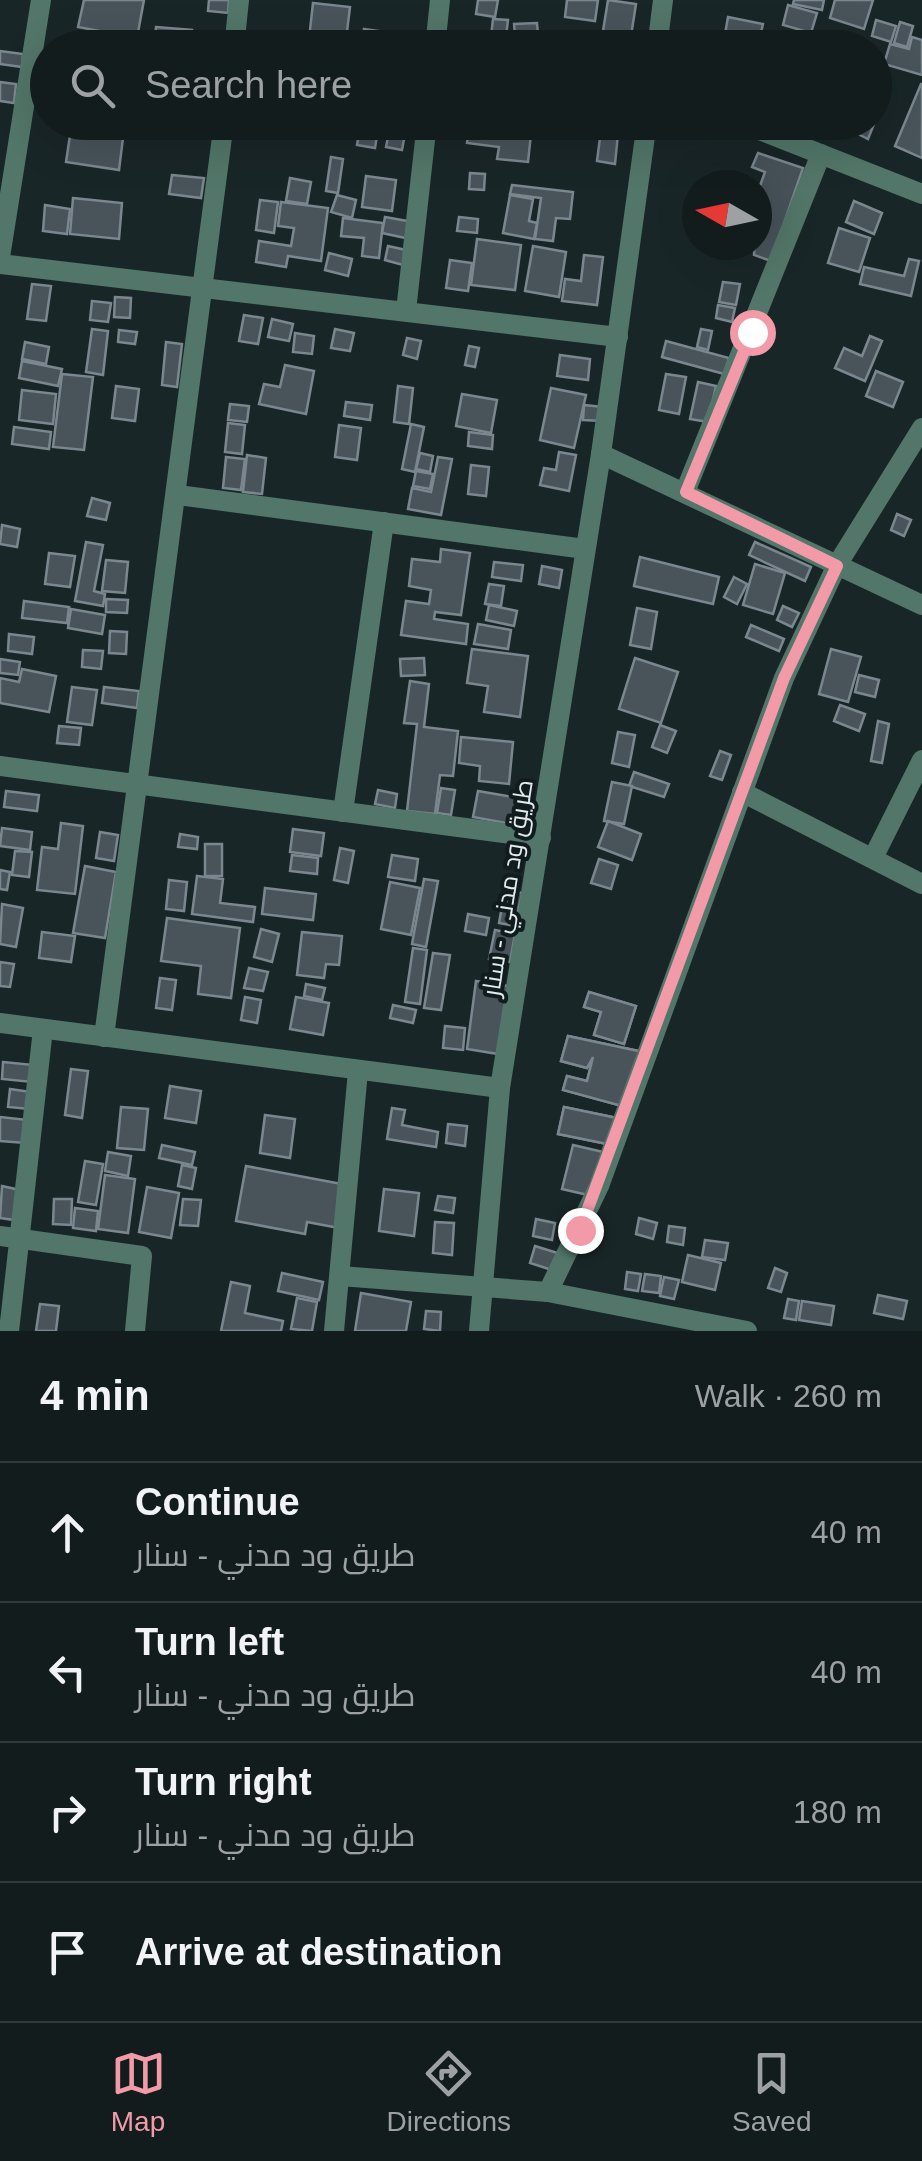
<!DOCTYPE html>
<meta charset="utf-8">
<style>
:root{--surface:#131c1d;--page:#20292a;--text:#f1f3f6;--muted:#9da1a4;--line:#323a3b;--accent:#f39aa9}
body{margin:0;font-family:Arial,Cairo,sans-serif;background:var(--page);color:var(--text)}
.compass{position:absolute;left:682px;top:170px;width:90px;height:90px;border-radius:50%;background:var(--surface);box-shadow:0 10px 40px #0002;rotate:279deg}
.stop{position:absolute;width:30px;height:30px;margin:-22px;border:8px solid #f39aa9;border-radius:50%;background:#fff}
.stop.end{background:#f39aa9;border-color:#fff;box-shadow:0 2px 10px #0008}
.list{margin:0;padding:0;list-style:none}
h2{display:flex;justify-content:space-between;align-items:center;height:130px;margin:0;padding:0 40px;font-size:42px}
h2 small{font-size:32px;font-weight:400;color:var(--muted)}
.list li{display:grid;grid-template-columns:65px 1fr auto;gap:30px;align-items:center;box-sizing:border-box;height:140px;padding:0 40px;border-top:2px solid var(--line)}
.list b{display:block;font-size:38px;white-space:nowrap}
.list p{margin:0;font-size:32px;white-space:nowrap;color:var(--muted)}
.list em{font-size:32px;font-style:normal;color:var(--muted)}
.icon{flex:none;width:55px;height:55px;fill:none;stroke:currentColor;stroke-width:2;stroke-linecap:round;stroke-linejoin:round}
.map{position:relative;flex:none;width:922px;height:1331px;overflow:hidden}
.search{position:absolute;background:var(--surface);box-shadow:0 10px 40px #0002;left:30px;right:30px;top:30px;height:110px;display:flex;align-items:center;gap:25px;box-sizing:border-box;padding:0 35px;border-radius:55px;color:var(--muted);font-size:38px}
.sheet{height:690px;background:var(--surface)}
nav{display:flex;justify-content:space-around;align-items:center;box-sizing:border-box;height:140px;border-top:2px solid var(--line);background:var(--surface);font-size:28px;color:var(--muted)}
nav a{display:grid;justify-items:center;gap:5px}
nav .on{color:var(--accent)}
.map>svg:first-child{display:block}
.building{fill:#48535a;stroke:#7b878f;stroke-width:2.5}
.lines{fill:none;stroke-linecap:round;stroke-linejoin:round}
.street{stroke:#527669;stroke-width:20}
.route{stroke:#f39aa9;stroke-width:12}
.labels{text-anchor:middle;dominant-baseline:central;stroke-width:8;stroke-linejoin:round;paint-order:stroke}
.street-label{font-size:25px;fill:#e3ebec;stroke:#101c1e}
</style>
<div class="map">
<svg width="922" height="1331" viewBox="0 0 922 1331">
<rect width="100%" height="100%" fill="#192627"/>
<g class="building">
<polygon points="84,0 144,0 137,38 78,27"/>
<polygon points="209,0 229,0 228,13 208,11"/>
<polygon points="478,0 498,0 495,17 476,14"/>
<polygon points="567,0 598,0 595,21 565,17"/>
<polygon points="608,0 636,4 631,36 603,31"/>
<polygon points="794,0 824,0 822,10 793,4"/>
<polygon points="835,0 873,0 864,29 830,18"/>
<polygon points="313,3 350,7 345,48 308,48"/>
<polygon points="788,5 817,13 811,33 783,25"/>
<polygon points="728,17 763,24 759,41 725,34"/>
<polygon points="493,19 508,20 506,37 491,36"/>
<polygon points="876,20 896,26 891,42 872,36"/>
<polygon points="900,22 913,26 907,47 894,43"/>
<polygon points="537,23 538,34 515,35 514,24"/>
<polygon points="156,27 192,30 190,48 154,48"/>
<polygon points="364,29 386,32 384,48 361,48"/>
<polygon points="512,34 544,38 543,48 510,48"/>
<polygon points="716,34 757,42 756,48 713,48"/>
<polygon points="912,37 922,40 922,75 884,64 890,44 909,49"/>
<polygon points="0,51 23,54 22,67 0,64"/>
<polygon points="0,82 16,84 14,103 0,101"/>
<polygon points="921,84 922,84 922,158 895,146"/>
<polygon points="874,95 884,99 868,139 856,133 860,122 874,122"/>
<polygon points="72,122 124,130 119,170 66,162"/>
<polygon points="130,122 198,122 197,135 129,126"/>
<polygon points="290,122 339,122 338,130"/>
<polygon points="352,122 386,122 384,134 351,130"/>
<polygon points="391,122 424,122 423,126 407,123 402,150 386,147"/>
<polygon points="602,122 619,124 615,164 597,161"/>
<polygon points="469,126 531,134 528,162 497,159 499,147 467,143"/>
<polygon points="359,133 377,136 375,148 357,145"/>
<polygon points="758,153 803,168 771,261 754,255 757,194 765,172 752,167"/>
<polygon points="331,157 343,159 338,193 326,191"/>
<polygon points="470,173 485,174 484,190 469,189"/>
<polygon points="172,175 204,178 201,198 169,194"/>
<polygon points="366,176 396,180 392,211 362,207"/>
<polygon points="290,178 311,182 307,204 286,201"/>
<polygon points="512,185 573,192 570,219 556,218 553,241 535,239 541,198 510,194"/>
<polygon points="337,195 356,200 352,218 331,212"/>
<polygon points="510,195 533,199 529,221 537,223 534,239 503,233"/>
<polygon points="73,198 122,203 119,239 70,234"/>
<polygon points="260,200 278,202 274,233 256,230"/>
<polygon points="854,201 882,213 874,234 846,222"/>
<polygon points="281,202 328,208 321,261 288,256 286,267 256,262 259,241 291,246 294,228 278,226"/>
<polygon points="45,205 70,209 67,234 43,231"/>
<polygon points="385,217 413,222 410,239 382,233"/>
<polygon points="459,217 478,219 477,233 457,231"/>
<polygon points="343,218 383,223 379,258 362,256 364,238 341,236"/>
<polygon points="839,228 870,238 859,272 828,263"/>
<polygon points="477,239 521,245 515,290 471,285"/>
<polygon points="388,246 406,250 403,265 385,260"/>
<polygon points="533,246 566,252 559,297 525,291"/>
<polygon points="329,253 352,259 348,276 325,270"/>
<polygon points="584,255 603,257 597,305 562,301 565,279 581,281"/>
<polygon points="909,259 919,261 911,296 860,284 864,267 904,276"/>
<polygon points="450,260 472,263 468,291 446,288"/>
<polygon points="723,282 740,284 736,305 719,302"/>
<polygon points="32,284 51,286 46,321 27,319"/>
<polygon points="115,297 131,298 130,318 114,317"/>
<polygon points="92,301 111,303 108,322 90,320"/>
<polygon points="718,305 735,308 732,322 716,318"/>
<polygon points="244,315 263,318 258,344 239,341"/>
<polygon points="272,319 293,324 289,341 268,337"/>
<polygon points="92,329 108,331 103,375 86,372"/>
<polygon points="335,329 354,333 350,351 331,348"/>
<polygon points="701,329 712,331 708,350 697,347"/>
<polygon points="119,330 137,332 135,344 118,342"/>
<polygon points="295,333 314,336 312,354 293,352"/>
<polygon points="870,336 882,341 865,381 835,368 844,348 862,356"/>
<polygon points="407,338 421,341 417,359 403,355"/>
<polygon points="666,341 729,358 724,374 662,357"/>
<polygon points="25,342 49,347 46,364 22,359"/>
<polygon points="166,342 182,344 177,387 162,385"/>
<polygon points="469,346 479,348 475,367 465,365"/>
<polygon points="560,355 590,359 588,380 557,376"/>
<polygon points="22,361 62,369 58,386 19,378"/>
<polygon points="285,365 314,371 306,414 259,404 264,384 280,387"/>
<polygon points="876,371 903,382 893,407 866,396"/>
<polygon points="62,374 93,377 84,450 53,447"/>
<polygon points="666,374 686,377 679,414 659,410"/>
<polygon points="698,382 716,386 708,422 690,419"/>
<polygon points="116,386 139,389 135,421 112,418"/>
<polygon points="398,386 413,388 409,424 394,422"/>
<polygon points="551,388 586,395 574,448 540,440"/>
<polygon points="22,390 56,394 53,424 19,420"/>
<polygon points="462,394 497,400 491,433 456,426"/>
<polygon points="346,402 372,405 370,420 344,416"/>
<polygon points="230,404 249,406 247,422 228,420"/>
<polygon points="584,405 604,407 603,421 583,420"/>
<polygon points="228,423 245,425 242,454 225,452"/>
<polygon points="411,424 424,427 415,472 402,469"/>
<polygon points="339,425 361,428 357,460 335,457"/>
<polygon points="14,427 51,432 49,449 12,444"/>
<polygon points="469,432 493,435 492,449 468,446"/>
<polygon points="559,452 576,455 569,491 540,485 544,468 556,470"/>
<polygon points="420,453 433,456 430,472 416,469"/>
<polygon points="247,455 266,458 262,494 243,492"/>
<polygon points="226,457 245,459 241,490 223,488"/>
<polygon points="438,457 452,459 441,515 408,509 412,488 431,492"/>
<polygon points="471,465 489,467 486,496 468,494"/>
<polygon points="416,471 433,474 430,489 413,486"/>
<polygon points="92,498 110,503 106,520 87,516"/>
<polygon points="897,514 911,520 904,536 891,530"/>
<polygon points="2,525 20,529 17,547 0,544"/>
<polygon points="86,542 103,545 94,591 105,594 103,606 75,601"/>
<polygon points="755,542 811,567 805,581 749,555"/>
<polygon points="441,549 470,553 461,615 435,612 434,619 468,624 466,644 401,635 406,601 429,604 431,590 409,586 412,559 440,562"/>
<polygon points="49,553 75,556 70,587 45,584"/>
<polygon points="640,557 719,577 713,604 634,586"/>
<polygon points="106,560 128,562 125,593 102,591"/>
<polygon points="494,562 523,565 521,581 492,577"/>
<polygon points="755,564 785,573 773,614 743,605"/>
<polygon points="542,566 562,570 559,588 539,584"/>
<polygon points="734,577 747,584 737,604 724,597"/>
<polygon points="489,584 504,586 501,606 485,604"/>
<polygon points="106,599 128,600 127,613 106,612"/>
<polygon points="24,601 69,607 67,623 22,618"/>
<polygon points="489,605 517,611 514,626 486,620"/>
<polygon points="783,606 799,613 792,627 777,620"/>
<polygon points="637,608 657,612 651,649 630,645"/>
<polygon points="71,609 105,615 102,634 68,628"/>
<polygon points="478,624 511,630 508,649 474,644"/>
<polygon points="751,625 784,639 779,651 746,637"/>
<polygon points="110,631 127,632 126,654 109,653"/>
<polygon points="9,634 34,637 32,654 8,651"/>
<polygon points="472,649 528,656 520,717 484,712 488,686 467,683"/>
<polygon points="831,649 861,657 848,702 819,694"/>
<polygon points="83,650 103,651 101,669 82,667"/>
<polygon points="424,658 425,675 401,676 400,659"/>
<polygon points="635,658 678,672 661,723 619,709"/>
<polygon points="0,659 20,662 18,675 0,673"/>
<polygon points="22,669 56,676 49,712 0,703 0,678 19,682"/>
<polygon points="859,675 879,680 875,697 855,692"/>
<polygon points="410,681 429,684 424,727 458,731 453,776 440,775 435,814 407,811 417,724 404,723"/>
<polygon points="72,687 97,690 92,725 67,722"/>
<polygon points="104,687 139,691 137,708 102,703"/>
<polygon points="840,705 865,714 859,731 834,721"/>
<polygon points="878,721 889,724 882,763 871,761"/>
<polygon points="660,725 676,731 667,753 652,747"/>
<polygon points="59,726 81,728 79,745 57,743"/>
<polygon points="618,732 635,735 629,767 612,763"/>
<polygon points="461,737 513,742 509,784 479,781 480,766 459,763"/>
<polygon points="720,751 731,755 722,780 710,776"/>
<polygon points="634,772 669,784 664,797 629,786"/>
<polygon points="612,782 632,786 624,824 604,821"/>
<polygon points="441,788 455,790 451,815 437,813"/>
<polygon points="378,790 397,794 395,808 375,804"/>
<polygon points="6,791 39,795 37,811 4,807"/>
<polygon points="478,791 531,800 527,827 473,817"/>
<polygon points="608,821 641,834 632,860 598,847"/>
<polygon points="61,823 83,826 75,894 37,890 42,847 58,849"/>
<polygon points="2,828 32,832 30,850 0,846"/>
<polygon points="293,829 324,833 321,856 290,852"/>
<polygon points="100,832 118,835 114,861 96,858"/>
<polygon points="180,834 198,837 197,849 178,847"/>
<rect x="205" y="844" width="17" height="32"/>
<polygon points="340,848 354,851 348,883 334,880"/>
<polygon points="15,851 32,852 29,877 12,875"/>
<polygon points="292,855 318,858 317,874 290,871"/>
<polygon points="392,855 418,859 415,881 388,877"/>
<polygon points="599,859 618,865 611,889 591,883"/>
<polygon points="85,866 116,872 105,938 73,933"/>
<polygon points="0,870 10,872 7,890 0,889"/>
<polygon points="197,876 223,879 220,903 255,907 253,922 192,914"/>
<polygon points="424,879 438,881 426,947 412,944"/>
<polygon points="169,880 187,882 184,911 166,909"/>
<polygon points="390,882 420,888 411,935 381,929"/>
<polygon points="265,888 316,894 313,920 262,914"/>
<polygon points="505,890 522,893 515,926 499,923"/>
<polygon points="2,904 23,908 16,947 0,944"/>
<polygon points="468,914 489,918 486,935 465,931"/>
<polygon points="167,918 240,928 231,998 198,994 201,966 161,961"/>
<polygon points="261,929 279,934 272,962 254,957"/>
<polygon points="495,930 515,934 510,962 489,959"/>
<polygon points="42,932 75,936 71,962 39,958"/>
<polygon points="302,932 342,936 339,965 326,964 324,978 297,975"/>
<polygon points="413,948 427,950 420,1004 405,1002"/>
<polygon points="433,953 450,955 441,1010 424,1008"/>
<polygon points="0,962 14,964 10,987 0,986"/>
<polygon points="249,968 268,972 263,991 244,988"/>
<polygon points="160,978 176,980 172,1010 156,1008"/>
<polygon points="476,981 508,986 498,1054 467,1049"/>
<polygon points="306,984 325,988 322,1000 304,996"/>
<polygon points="589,992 636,1006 624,1044 594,1035 601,1012 584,1007"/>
<polygon points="589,992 636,1006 624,1044 594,1035 601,1012 584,1007"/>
<polygon points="245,997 261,1000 257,1023 241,1020"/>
<polygon points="296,997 329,1003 323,1035 290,1029"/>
<polygon points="393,1005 416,1010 413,1023 390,1018"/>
<polygon points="445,1026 465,1028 463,1050 443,1048"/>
<polygon points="568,1036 643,1052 622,1106 563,1090 567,1076 587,1081 593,1057 587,1068 561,1061"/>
<polygon points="568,1036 643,1052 622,1106 563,1090 567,1076 587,1081 593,1057 587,1068 561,1061"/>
<polygon points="3,1062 34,1065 32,1082 2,1079"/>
<polygon points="71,1069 88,1071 82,1118 65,1115"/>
<polygon points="170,1086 201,1091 196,1123 165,1118"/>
<polygon points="10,1089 31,1092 29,1109 8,1107"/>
<polygon points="121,1107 148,1109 144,1150 117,1148"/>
<polygon points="564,1107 617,1118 612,1145 558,1134"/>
<polygon points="564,1107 617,1118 612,1145 558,1134"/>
<polygon points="392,1108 405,1110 402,1125 438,1132 436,1147 387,1139"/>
<polygon points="265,1115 295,1119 290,1158 260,1153"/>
<polygon points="0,1117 28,1120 25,1143 0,1141"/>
<polygon points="448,1124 467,1126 465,1146 446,1143"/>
<polygon points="162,1145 195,1152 192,1165 159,1158"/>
<polygon points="573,1145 603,1152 592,1196 562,1189"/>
<polygon points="108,1152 131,1156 128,1176 105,1171"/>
<polygon points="85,1161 103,1164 96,1205 78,1202"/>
<polygon points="182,1165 196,1168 192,1189 178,1186"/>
<polygon points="246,1166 347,1185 339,1228 307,1222 305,1234 236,1221"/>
<polygon points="105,1175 135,1179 128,1233 98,1229"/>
<polygon points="2,1186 20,1190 14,1220 0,1218"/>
<polygon points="147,1187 179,1193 171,1238 139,1232"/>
<polygon points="384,1189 419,1193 414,1236 379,1231"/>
<polygon points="438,1196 455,1198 453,1213 435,1210"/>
<polygon points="54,1199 72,1199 71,1225 53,1224"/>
<polygon points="183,1199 201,1200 198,1226 180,1225"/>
<polygon points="75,1208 98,1211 96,1231 73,1228"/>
<polygon points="639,1218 657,1223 653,1239 636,1234"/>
<polygon points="536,1219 555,1223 552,1240 533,1236"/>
<polygon points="435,1222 454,1223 452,1255 433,1253"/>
<polygon points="669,1226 685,1228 683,1245 667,1242"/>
<polygon points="705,1240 728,1243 725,1260 702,1257"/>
<polygon points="535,1246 567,1256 561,1273 530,1263"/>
<polygon points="688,1255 721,1263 715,1290 682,1282"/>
<polygon points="775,1268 787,1273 781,1292 768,1288"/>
<polygon points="627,1272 641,1274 638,1291 625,1289"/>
<polygon points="282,1273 323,1282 319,1300 278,1291"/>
<polygon points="645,1274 661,1276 659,1293 642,1291"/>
<polygon points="664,1277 679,1280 674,1299 660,1296"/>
<polygon points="231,1282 250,1286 245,1313 283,1321 281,1331 221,1331"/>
<polygon points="361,1293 411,1302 406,1331 355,1331"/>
<polygon points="878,1295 907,1301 903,1319 874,1313"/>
<polygon points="297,1298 317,1302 312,1331 291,1329"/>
<polygon points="788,1299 799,1301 796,1320 784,1318"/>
<polygon points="802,1301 834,1306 831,1325 799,1320"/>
<polygon points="40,1304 59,1306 56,1331 36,1331"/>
<polygon points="426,1311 441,1312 440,1331 424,1329"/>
</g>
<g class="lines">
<g class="street">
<polyline points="234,48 239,0"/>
<polyline points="435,48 440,0"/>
<polyline points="657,48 663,0"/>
<polyline points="739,122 922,194"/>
<polyline points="0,257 41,0"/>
<polyline points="0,264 618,337"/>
<polyline points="406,311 427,122"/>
<polyline points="601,454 922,605"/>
<polyline points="685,492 821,154"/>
<polyline points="178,495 585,549"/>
<polyline points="0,766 541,838"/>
<polyline points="742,792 922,884"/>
<polyline points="343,812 384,522"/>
<polyline points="873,858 922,760"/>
<polyline points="0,1023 500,1088"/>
<polyline points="104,1037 224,122"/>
<polyline points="0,1236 142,1256 135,1331"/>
<polyline points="340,1276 548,1292 747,1331"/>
<polyline points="548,1292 599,1186 784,678 837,565 922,428"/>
<polyline points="9,1331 43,1029"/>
<polyline points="334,1331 358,1071"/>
<polyline points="479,1331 500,1088 601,454 647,122"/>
</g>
</g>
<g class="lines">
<polyline class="route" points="580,1230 784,678 837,566 686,492 752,332"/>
</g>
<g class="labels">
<g class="street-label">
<text transform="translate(507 888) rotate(-81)">طريق ود مدني - سنار</text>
</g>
</g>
</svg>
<svg class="compass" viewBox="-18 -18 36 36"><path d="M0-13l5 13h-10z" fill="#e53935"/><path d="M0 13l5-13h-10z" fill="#9da1a4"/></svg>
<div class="stop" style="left:752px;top:332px"></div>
<div class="stop end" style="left:580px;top:1230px"></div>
<div class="search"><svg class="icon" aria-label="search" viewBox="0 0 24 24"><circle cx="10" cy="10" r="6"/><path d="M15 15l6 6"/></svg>Search here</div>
</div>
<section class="sheet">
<h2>4 min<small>Walk · 260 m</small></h2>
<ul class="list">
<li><svg class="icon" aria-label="ahead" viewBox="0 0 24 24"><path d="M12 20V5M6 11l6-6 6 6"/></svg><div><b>Continue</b><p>طريق ود مدني - سنار</p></div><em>40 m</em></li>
<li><svg class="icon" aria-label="left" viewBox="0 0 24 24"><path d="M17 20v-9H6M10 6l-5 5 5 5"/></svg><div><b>Turn left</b><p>طريق ود مدني - سنار</p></div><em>40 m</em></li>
<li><svg class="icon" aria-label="right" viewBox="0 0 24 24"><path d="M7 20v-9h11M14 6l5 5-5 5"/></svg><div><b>Turn right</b><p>طريق ود مدني - سنار</p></div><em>180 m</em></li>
<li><svg class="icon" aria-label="arrive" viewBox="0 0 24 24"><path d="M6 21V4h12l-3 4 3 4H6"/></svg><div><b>Arrive at destination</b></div></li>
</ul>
</section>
<nav>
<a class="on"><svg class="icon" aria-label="map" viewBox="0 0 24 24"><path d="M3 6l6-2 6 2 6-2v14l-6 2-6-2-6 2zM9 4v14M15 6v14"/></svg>Map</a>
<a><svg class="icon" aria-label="directions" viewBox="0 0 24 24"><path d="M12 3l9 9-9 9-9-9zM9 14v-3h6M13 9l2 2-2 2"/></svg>Directions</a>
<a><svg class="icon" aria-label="saved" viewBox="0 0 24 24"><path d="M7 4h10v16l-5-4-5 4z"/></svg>Saved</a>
</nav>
